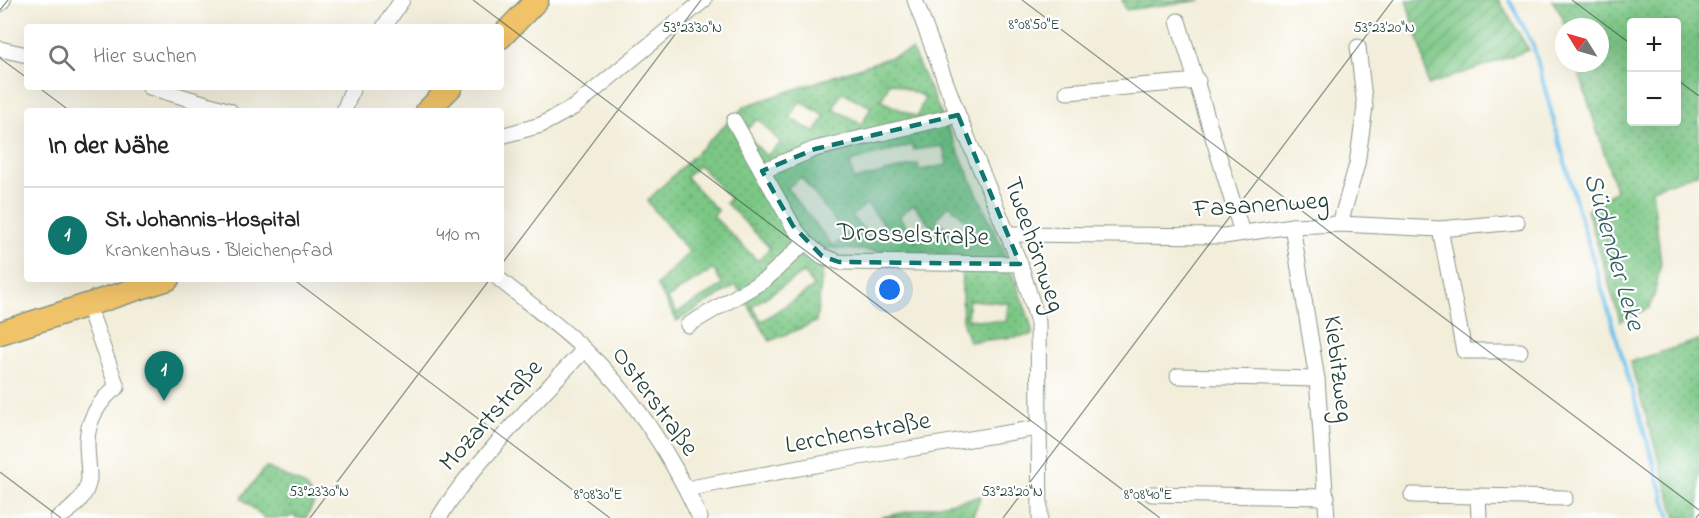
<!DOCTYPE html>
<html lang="de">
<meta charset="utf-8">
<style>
:root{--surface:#fff;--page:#f2f2f2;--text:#222;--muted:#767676;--line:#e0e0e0;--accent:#0f766e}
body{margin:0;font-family:"Indie Flower",sans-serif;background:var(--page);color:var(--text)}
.controls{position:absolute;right:18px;top:18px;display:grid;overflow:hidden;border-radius:6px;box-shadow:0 6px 24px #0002}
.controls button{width:54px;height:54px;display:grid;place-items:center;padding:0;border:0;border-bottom:2px solid var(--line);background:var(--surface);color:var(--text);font:30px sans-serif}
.compass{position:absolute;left:1555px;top:18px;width:54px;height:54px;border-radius:50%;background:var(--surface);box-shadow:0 6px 24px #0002;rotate:307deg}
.you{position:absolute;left:890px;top:290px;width:21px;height:21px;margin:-15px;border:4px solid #fff;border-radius:50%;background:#1a73e8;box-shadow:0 0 0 9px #1a73e833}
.badge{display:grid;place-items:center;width:39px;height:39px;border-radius:50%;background:var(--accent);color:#fff;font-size:20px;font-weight:700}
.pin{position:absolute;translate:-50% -50px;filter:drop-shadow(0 2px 3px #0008)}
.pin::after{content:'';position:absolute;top:32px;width:21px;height:18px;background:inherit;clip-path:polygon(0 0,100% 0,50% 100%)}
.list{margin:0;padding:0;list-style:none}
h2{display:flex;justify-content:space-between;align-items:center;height:78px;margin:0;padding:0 24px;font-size:26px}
h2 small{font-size:20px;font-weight:400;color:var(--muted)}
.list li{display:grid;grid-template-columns:39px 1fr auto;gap:18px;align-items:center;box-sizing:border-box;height:96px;padding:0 24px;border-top:2px solid var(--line)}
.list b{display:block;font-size:22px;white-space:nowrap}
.list p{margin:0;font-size:20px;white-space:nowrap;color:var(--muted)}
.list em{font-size:20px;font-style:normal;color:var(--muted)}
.icon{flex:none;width:33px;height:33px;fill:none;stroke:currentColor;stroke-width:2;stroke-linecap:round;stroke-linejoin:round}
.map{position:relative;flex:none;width:1699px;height:518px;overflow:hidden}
.search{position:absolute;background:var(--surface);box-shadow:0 6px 24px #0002;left:24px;top:24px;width:480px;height:66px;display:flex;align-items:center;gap:15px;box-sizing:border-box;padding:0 21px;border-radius:6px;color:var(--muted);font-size:22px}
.panel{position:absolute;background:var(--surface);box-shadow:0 6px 24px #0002;left:24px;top:108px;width:480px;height:174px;border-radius:6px}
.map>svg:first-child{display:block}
.grass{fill:url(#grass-dots);stroke:#4e825c;stroke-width:1.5;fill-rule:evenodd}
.garden{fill:url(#garden-furrows);stroke:#4e825c;stroke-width:1.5}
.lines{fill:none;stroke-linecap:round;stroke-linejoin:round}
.stream{stroke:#71c2ec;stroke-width:4}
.street-casing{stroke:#899687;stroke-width:17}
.primary-casing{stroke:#899687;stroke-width:25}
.street{stroke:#fff;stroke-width:15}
.primary{stroke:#f1c369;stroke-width:22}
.marked{fill:#0f766e;fill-opacity:0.2;stroke:#0f766e;stroke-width:4.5;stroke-dasharray:12 8;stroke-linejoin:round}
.ticks{fill:none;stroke:#1f3d34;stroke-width:1.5;stroke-opacity:0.45}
.labels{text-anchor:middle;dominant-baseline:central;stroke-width:4.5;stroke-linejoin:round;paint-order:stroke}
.street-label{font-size:26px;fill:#1f3d34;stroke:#fff}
.water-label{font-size:27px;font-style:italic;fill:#345e62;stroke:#fff}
.ticks-label{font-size:15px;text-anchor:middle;fill:#1f3d34;stroke:#fff;stroke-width:4.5;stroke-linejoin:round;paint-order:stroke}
</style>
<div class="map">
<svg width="1699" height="518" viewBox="0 0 1699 518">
<defs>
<pattern id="grass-dots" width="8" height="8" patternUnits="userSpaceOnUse" patternTransform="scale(1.5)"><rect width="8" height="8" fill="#7cc785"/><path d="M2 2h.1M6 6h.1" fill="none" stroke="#65a36e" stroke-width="1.8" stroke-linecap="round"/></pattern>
<pattern id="garden-furrows" width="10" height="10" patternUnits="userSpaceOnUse" patternTransform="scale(1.5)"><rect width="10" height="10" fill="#7cc785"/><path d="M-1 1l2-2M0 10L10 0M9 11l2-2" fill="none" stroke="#65a36e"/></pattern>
</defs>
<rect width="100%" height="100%" fill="#fff"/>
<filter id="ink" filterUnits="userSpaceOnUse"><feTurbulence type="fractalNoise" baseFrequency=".0167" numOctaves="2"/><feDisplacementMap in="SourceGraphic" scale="12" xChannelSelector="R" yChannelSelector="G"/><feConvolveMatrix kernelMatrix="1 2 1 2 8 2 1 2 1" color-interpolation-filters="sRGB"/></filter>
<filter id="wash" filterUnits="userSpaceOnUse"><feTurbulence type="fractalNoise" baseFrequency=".008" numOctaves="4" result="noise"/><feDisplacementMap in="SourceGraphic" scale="24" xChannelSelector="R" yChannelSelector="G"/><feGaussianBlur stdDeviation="1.35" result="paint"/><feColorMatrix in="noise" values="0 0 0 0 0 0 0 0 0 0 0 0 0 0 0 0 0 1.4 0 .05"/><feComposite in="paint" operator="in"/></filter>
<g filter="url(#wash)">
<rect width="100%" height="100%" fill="#f3eeda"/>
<g class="grass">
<path d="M 1552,0 L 1699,0 L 1699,173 L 1652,189 L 1661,263 L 1654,296 L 1649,308 L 1620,321 L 1587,210 L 1616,191 L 1576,63 L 1600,63 L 1600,27 L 1565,27 L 1561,14 ZM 1632,22 L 1676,22 L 1676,122 L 1632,122 Z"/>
<path d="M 912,50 L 1004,252 L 1029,318 L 1033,335 L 969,342 L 963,324 L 961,256 L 826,248 L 816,322 L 770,341 L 736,285 L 677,321 L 657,285 L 689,252 L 647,201 L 745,106 ZM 890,82 L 925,97 L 917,117 L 881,101 ZM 842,92 L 871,107 L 862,124 L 833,109 ZM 800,101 L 825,116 L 815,133 L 790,118 ZM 758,119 L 781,143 L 766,156 L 744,132 ZM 912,145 L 914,150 L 943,146 L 947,165 L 919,170 L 918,164 L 854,180 L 850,162 ZM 699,165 L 730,198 L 726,203 L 770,248 L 758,261 L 713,216 L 718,211 L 686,177 ZM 801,177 L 846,235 L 833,246 L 787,188 ZM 867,204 L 888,229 L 873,241 L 852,216 ZM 914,205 L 933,230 L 917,241 L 899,216 ZM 949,205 L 978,231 L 965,245 L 936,219 ZM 713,269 L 723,285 L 677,313 L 667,298 ZM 804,272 L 814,287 L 762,321 L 752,306 ZM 969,300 L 1008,303 L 1006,322 L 967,319 Z"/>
<polygon points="1699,340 1699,518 1676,518 1630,362"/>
<polygon points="266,467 306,486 314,502 306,518 296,518 294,515 287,518 264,518 241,498"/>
</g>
<g class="garden">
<polygon points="1122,0 1202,0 1126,10"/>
<polygon points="1406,0 1499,0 1529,50 1428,85 1422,51"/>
<polygon points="981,496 972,518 878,518"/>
</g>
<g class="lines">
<polyline class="stream" points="1509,0 1533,45 1576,202 1670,518"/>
</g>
</g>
<g filter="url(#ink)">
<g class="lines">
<defs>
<g id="street">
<polyline points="915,0 958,115 1020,264 1038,322 1040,518"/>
<polyline points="0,4 3,0"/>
<polyline points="1178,21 1242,233"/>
<polyline points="384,27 402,0"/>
<polyline points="0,49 27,55"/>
<polyline points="150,87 230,111"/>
<polyline points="1067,92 1198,81"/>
<polyline points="344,111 353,87"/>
<polyline points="734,121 793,226 805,242 822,256 839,262 1020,264"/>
<polyline points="501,136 541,125 574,107 704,0"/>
<polyline points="762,171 815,149 958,115"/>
<polyline points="1340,224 1357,164 1365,107 1358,47"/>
<polyline points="1292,226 1317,379 1327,518"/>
<polyline points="1440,229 1464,351 1520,351"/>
<polyline points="1008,234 1224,236 1292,226 1340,224 1440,229 1517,222"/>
<path d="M 499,279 C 527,302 557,324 584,349 C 633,395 672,457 700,518"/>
<polyline points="688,325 766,279 805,242"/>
<polyline points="1178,376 1317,379"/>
<polyline points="688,491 696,487 853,458 1038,428"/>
<polyline points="1152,494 1327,497"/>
<polyline points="1412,495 1478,496 1479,518"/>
<polyline points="1478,496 1565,498"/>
<path d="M 58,518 C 72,510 87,496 89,479 C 89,467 87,454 87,442 C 87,421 100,399 117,387 L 88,306"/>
<path d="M 439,518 C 454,492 473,470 493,448 C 522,414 553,382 584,350"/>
</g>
<g id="primary">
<polyline points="501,37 537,0"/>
<polyline points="427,111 451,87"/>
<polyline points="0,333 168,279"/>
</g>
</defs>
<use href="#street" class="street-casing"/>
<use href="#primary" class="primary-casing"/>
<use href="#street" class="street"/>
<use href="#primary" class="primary"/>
</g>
</g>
<path class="marked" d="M 958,115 L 1020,264 L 839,262 L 822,256 L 793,226 L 762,171 L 815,149 Z"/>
<path class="ticks" d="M 473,0 L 1160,518M 1022,0 L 1699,510M 1572,0 L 1632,45M 0,10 L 8,0M 0,58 L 27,78M 1676,79 L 1699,96M 38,87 L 70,111M 501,265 L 701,0M 293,279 L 610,518M 0,472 L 61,518M 310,518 L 490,279M 1003,518 L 1393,0M 1696,518 L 1699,514"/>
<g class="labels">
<g class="street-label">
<text transform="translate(1261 206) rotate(-4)">Fasanenweg</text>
<text transform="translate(913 236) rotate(2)">Drosselstraße</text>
<text transform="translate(1033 245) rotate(71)">Tweehörnweg</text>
<text transform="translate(1337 369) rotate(83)">Kiebitzweg</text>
<text transform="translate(654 402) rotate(54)">Osterstraße</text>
<text transform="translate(492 416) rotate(-48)">Mozartstraße</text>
<text transform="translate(858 434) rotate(-10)">Lerchenstraße</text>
</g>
<g class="water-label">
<text transform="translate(1613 252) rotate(74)">Südender Leke</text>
</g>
</g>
<g class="ticks-label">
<text x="1034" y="29">8°08'50"E</text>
<text x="692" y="32">53°23'30"N</text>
<text x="1384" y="32">53°23'20"N</text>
<text x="319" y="496">53°23'30"N</text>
<text x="1012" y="496">53°23'20"N</text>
<text x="1148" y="499">8°08'40"E</text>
<text x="598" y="499">8°08'30"E</text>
</g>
</svg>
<div class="controls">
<button>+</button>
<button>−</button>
</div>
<svg class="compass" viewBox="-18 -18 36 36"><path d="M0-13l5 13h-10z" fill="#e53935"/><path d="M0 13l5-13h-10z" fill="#767676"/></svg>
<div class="you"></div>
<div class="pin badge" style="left:164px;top:401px">1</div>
<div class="search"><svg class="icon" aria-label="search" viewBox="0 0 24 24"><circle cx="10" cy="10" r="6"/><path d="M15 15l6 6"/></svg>Hier suchen</div>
<section class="panel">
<h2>In der Nähe<small></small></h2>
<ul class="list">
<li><span class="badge">1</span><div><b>St. Johannis-Hospital</b><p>Krankenhaus · Bleichenpfad</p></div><em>410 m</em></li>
</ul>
</section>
</div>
